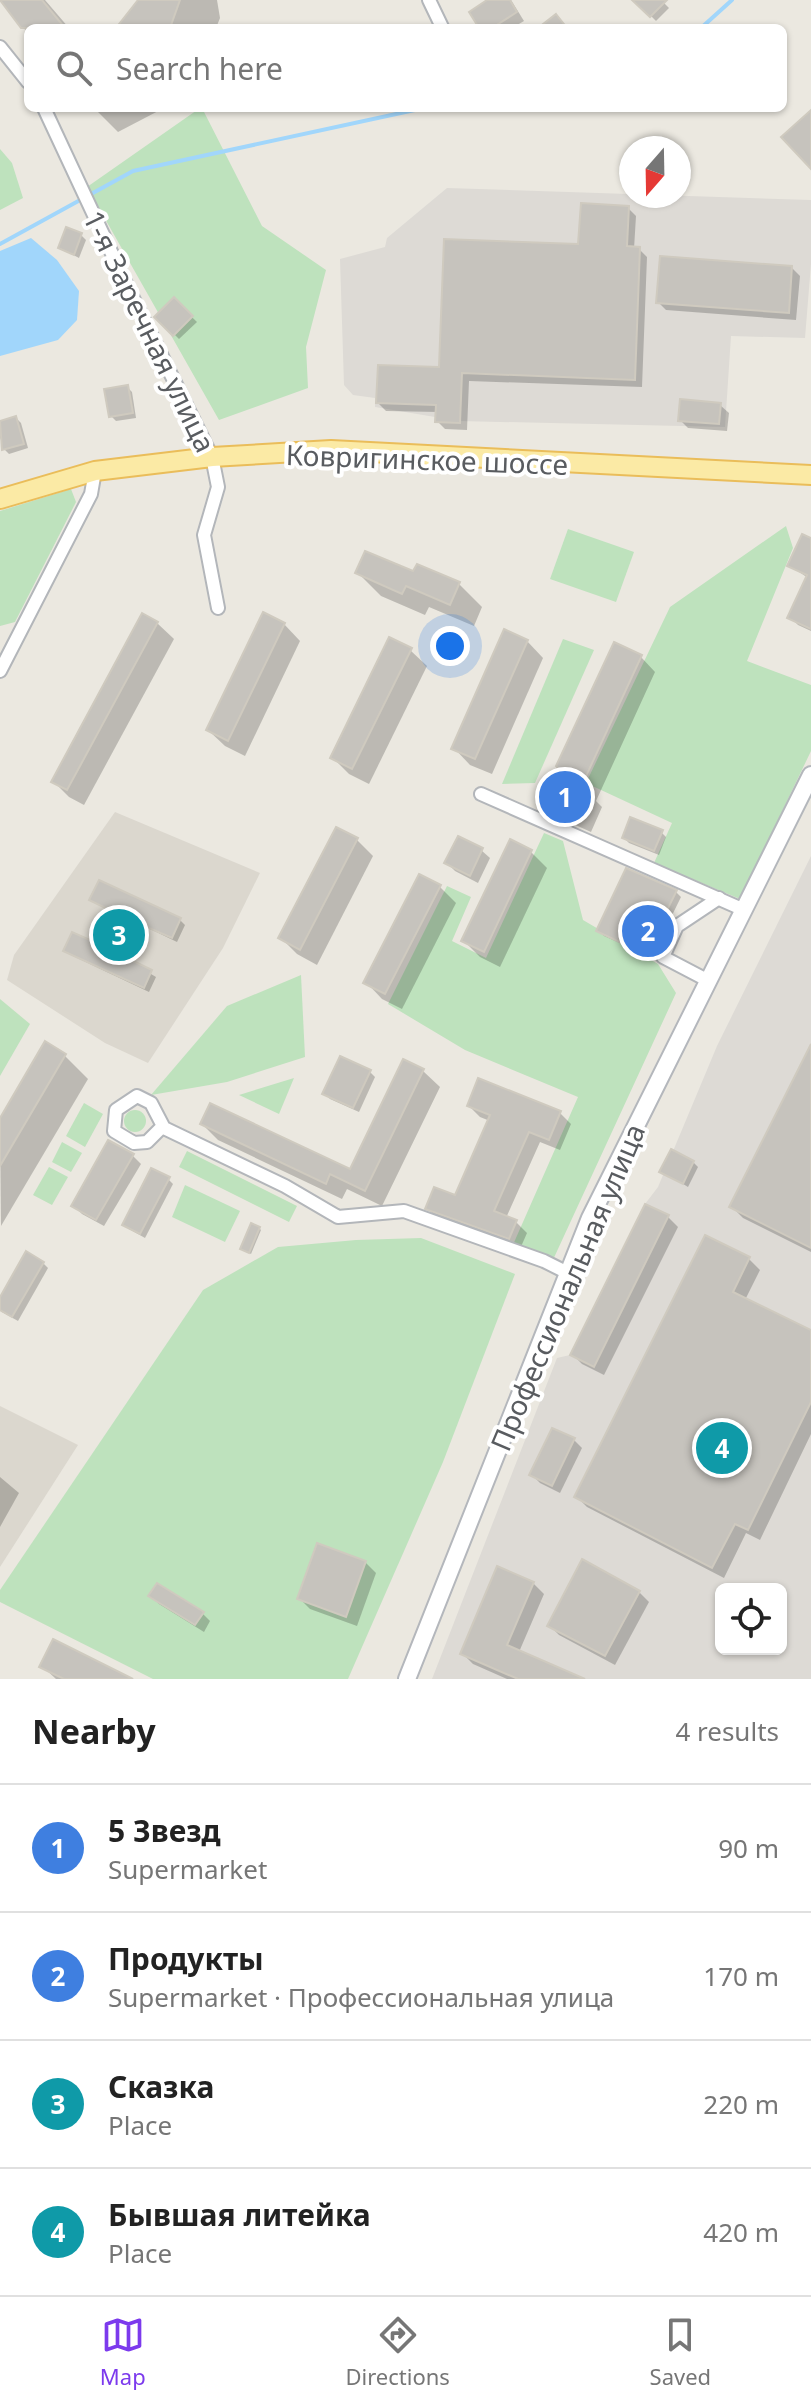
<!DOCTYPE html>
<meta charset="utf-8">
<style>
:root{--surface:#fff;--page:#f2f2f2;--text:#222;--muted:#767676;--line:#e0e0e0;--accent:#7c3aed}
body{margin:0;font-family:"Noto Sans",sans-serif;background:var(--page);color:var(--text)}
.controls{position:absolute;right:24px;bottom:24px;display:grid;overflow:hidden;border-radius:12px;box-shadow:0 2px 6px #0004}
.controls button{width:72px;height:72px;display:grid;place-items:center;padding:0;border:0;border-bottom:2px solid var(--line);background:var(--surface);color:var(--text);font:40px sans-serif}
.compass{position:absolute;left:619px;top:136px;width:72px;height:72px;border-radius:50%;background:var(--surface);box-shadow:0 2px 6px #0004;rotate:200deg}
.you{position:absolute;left:450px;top:646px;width:28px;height:28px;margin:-20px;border:6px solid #fff;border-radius:50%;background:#1a73e8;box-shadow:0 0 0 12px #1a73e833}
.badge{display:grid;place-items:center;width:52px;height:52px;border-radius:50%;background:var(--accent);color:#fff;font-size:26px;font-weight:700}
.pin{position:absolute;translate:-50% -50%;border:4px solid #fff;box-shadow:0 2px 8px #0006}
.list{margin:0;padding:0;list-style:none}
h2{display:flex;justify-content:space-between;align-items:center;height:104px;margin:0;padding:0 32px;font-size:34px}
h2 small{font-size:26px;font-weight:400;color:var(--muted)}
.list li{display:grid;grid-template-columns:52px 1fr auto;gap:24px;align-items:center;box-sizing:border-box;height:128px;padding:0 32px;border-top:2px solid var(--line)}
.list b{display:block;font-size:30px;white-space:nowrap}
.list p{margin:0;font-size:26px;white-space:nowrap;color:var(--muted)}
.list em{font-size:26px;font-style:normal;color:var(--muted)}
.icon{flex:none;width:44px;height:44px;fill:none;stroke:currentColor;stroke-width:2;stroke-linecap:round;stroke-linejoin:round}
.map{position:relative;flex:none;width:811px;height:1679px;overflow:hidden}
.search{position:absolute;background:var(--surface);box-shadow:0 2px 6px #0004;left:24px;right:24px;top:24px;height:88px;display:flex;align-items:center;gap:20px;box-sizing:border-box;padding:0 28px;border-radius:12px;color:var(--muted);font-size:30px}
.sheet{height:616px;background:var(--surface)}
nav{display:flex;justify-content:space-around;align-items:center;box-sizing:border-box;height:112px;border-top:2px solid var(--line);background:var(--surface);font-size:22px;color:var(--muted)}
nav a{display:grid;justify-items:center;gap:4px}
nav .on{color:var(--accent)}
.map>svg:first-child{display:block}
.industrial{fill:#dddad5;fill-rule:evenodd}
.education{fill:#dbd7ce}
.green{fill:#bee2bd}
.water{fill:#a1d6fb}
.shadow{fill:#0003}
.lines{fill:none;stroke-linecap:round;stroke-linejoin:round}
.stream{stroke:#a1d6fb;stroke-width:4}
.building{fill:#c6c3bd;stroke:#cfcabf;stroke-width:2}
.minor-casing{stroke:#b3b6ba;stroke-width:16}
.secondary-casing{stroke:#b4b7bc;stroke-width:20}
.primary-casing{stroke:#eabd5a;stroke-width:22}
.minor{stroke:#fff;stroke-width:12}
.secondary{stroke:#fff;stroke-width:16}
.primary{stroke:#fbeaa5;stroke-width:18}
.labels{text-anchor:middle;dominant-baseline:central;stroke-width:8;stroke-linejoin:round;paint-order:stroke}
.street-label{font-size:28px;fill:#595c60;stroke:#fff}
</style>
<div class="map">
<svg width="811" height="1679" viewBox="0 0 811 1679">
<rect width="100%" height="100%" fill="#ebe8e0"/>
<g class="industrial">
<polygon points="447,188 811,200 811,264 805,338 731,336 725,427 459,421 375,407 375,398 353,395 344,385 340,259 385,247 387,238"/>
<path d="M 811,856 L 811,1679 L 432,1679 L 557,1358 L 570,1355 L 645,1204 L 658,1187 L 717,1046 ZM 721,1589 L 781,1589 L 781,1649 L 721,1649 Z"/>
</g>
<g class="education">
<polygon points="115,812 260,873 223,948 148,1063 105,1043 7,980 14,955"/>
<polygon points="0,1406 78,1445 0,1567"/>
</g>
<g class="green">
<polygon points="200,108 202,108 262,226 326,270 306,347 308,388 219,420 87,187"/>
<polygon points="0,149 12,163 23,198 0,210"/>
<polygon points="71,489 76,502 15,622 0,626 0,511"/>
<polygon points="786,526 793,548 747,661 811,685 811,751 740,899 654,863 672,823 586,783 670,607"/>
<polygon points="568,529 634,552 616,602 550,579"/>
<polygon points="563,639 594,650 535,783 502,784"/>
<polygon points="544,833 563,841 583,920 658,964 676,993 552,1262 512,1247 578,1097 465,1050 388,1004 447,886 471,897 452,941 486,958"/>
<polygon points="301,975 305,1057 227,1082 151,1095 227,1006"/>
<polygon points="0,999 30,1024 0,1076"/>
<polygon points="294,1078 279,1114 239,1095"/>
<polygon points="84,1103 103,1114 85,1147 66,1136"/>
<circle cx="135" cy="1121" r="11"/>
<polygon points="62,1142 82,1153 71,1172 52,1162"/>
<polygon points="187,1151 297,1206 289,1222 179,1167"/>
<polygon points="49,1167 68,1177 52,1205 33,1195"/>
<polygon points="185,1185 240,1211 225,1242 172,1217"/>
<polygon points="421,1238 515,1274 443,1462 348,1679 153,1679 0,1602 0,1590 203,1290 278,1247 356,1240"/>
</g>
<polygon class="water" points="31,238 57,260 79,291 77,320 58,340 0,356 0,251"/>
<g class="shadow">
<polygon points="0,0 45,0 69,28 28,28 28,33"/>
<polygon points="140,0 217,0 220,18 216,28 117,28"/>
<polygon points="491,0 511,0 524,21 512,28 481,28"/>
<polygon points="641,0 661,0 669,8 656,21 638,3"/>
<polygon points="94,108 164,108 118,132"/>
<polygon points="628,208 636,216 634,249 639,249 647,257 642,387 469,381 467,430 445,429 437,421 438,412 386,411 378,403 441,369"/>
<polygon points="81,235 86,240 79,258 60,248"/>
<polygon points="792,268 800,276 796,320 666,310 658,302"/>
<polygon points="174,300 197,322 179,339 157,317"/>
<polygon points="127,387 132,392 136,418 116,421 111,416"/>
<polygon points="720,405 729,413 727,431 688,428 680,420"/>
<polygon points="16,418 21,423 28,448 9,454 4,449 0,437 0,423"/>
<polygon points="811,540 811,631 798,625 790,617 808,578 789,565"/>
<polygon points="358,573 414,574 459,584 482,607 474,626 429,607 425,615 381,596"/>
<polygon points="157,623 174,639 84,805 69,797 53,781"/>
<polygon points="284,624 300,641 245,756 225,746 208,730"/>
<polygon points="527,641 543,658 492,774 470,765 454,748"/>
<polygon points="410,650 427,666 369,784 349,774 333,758"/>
<polygon points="641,657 655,672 596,801 602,807 591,832 560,818 545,803"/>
<polygon points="661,832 666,837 659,855 629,843 624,838"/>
<polygon points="356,839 373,856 317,965 297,954 281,938"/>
<polygon points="481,850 490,858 478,883 455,871 447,863"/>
<polygon points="531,852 547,868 500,967 480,957 464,941"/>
<polygon points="440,887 456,903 402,1009 382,999 366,982"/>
<polygon points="676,892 681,897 653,954 634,946 633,949 604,936 599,931"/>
<polygon points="92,899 180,920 185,925 177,942 146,927 129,961 156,977 149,992 71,955 66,950 100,947 116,913"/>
<polygon points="811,1048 811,1252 743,1218 732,1207"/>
<polygon points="65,1056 88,1079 1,1226 0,1122"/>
<polygon points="404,1062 423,1071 440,1087 382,1206 347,1189 342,1199 218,1140 202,1124 351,1172"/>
<polygon points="370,1072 375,1077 359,1112 330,1099 325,1094"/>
<polygon points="469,1106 560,1113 571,1124 560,1150 540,1142 506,1218 516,1222 527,1233 520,1249 438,1219 427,1208 456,1198 490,1121 480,1117"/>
<polygon points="133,1156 141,1164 104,1226 82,1214 74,1206"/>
<polygon points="693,1162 698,1167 688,1187 662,1171"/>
<polygon points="168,1179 173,1184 145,1238 129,1229 124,1224"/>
<polygon points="646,1206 668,1217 678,1227 604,1375 582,1364 572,1354"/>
<polygon points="259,1228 261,1230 251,1254 244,1250"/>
<polygon points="749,1259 760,1270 745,1300 811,1332 811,1434 760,1540 746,1533 724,1578 587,1507 576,1496"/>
<polygon points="43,1263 48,1268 18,1321 2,1312 0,1301"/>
<polygon points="574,1440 582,1448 560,1493 540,1483 532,1475"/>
<polygon points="0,1477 19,1493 0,1527"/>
<polygon points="365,1562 376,1573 357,1626 310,1609 299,1598"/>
<polygon points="533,1583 544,1594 519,1652 576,1679 507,1679 473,1664 462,1653"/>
<polygon points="639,1592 649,1602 615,1665 559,1635 550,1626"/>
<polygon points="151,1596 202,1613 210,1621 204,1632 159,1604"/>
<polygon points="42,1666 128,1679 56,1679"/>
</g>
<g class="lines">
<g class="stream">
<polyline points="701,28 732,0"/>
<polyline points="0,244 133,171 424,108"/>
</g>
</g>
<g class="building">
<polygon points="0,0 42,0 65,28 21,28"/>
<polygon points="138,0 180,0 170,28 116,28"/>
<polygon points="487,0 510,0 517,12 492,28 479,28 469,12"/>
<polygon points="632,0 667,0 650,17"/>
<polygon points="556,14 567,28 538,28"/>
<polygon points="811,110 811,169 781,137"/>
<polygon points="581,203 629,206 627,246 640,247 635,380 462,373 460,423 435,422 436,405 376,403 378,365 439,367 444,239 578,244"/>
<polygon points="66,227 82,233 74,255 58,248"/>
<polygon points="660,256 792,266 789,313 656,303"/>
<polygon points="174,297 193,316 173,336 154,317"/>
<polygon points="128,385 133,413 109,417 104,389"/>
<polygon points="680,399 721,403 719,424 678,421"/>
<polygon points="16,416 24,444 2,450 0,421"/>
<polygon points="802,534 811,538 811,629 787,618 807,575 787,566"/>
<polygon points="365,551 413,571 417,564 460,582 450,605 406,586 402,594 355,573"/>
<polygon points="263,612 285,623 228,741 206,730"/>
<polygon points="142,613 158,622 67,790 51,782"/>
<polygon points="504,629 528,640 475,759 451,749"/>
<polygon points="389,637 412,648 352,769 330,758"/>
<polygon points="614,642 642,655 581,787 588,790 576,818 543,804 558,768 556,766"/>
<polygon points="630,817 663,830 654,851 622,838"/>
<polygon points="336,827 358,838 300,950 278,938"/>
<polygon points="458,836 483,848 470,876 444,863"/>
<polygon points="510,839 532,850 484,952 461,941"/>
<polygon points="626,868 677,890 647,951 629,942 628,946 596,931"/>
<polygon points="419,874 441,885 385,994 363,983"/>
<polygon points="99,880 181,918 172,938 140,924 125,957 152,970 144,988 63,951 72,932 99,944 114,912 89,900"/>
<polygon points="45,1041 66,1054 0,1166 0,1118"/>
<polygon points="811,1044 811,1248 729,1207"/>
<polygon points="340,1056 371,1070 353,1108 322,1094"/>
<polygon points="403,1059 424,1069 365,1191 330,1174 326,1184 200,1124 210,1103 350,1169"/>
<polygon points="478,1078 561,1111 549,1140 529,1132 494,1211 517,1220 509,1239 425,1209 434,1187 455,1195 490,1115 467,1106"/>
<polygon points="108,1140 134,1154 96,1220 71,1206"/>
<polygon points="671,1149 694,1161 683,1184 659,1172"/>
<polygon points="151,1168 170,1177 140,1234 122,1225"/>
<polygon points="645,1204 669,1215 594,1367 570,1355"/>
<polygon points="251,1223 260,1227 249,1253 240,1249"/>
<polygon points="705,1235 750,1257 733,1292 811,1330 811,1402 748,1530 735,1524 712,1568 574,1497"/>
<polygon points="26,1251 44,1262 12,1317 0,1310 0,1297"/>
<polygon points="552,1428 575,1438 552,1486 529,1475"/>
<polygon points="317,1543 366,1561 346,1617 297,1599"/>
<polygon points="582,1559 640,1591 605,1656 547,1626"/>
<polygon points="497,1566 534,1582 507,1645 585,1679 518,1679 460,1654"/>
<polygon points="157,1583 204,1612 195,1625 148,1596"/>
<polygon points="53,1639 133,1679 64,1679 39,1667"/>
</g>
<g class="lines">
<defs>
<g id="minor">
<polyline points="429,0 442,27"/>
<polyline points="0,47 28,82"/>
<polyline points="44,108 128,288 212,457 218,487 204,535 218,608"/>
<polyline points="0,671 91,494 95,471"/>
<polyline points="481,794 742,909"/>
<polyline points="707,980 663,957 677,926 719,898"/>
<polyline points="163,1126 147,1142 134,1143 114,1131 116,1110 137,1096 151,1103 164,1128 285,1186 338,1217 404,1211 544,1261 568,1273"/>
</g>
<polyline id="secondary" points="407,1679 590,1218 811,775"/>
<polyline id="primary" points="0,499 95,471 212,457 331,450 811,475"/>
</defs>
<use href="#minor" class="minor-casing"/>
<use href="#secondary" class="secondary-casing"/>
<use href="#primary" class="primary-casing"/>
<use href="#minor" class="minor"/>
<use href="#secondary" class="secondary"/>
<use href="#primary" class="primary"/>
</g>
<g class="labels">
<g class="street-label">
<text transform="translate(150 331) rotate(64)">1-я Заречная улица</text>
<text transform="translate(427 459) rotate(2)">Ковригинское шоссе</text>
<text transform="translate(567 1287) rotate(-67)">Профессиональная улица</text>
</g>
</g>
</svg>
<div class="controls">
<button><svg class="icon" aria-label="locate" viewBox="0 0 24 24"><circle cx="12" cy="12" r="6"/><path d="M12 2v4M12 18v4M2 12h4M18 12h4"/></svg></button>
</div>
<svg class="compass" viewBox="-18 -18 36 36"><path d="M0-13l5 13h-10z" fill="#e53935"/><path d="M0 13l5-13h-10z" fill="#767676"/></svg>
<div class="you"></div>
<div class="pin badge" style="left:565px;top:797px;background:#3f7fe0">1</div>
<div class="pin badge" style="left:648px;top:931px;background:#3f7fe0">2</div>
<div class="pin badge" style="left:119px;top:935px;background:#0f9aa8">3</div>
<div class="pin badge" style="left:722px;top:1448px;background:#0f9aa8">4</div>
<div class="search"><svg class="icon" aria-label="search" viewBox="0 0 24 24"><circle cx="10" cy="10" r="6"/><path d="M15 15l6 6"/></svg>Search here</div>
</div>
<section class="sheet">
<h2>Nearby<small>4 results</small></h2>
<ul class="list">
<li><span class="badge" style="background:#3f7fe0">1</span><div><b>5 Звезд</b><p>Supermarket</p></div><em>90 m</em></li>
<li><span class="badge" style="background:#3f7fe0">2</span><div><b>Продукты</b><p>Supermarket · Профессиональная улица</p></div><em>170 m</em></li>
<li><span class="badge" style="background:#0f9aa8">3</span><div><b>Сказка</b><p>Place</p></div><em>220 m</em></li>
<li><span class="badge" style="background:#0f9aa8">4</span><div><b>Бывшая литейка</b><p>Place</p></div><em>420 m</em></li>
</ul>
</section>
<nav>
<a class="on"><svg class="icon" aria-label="map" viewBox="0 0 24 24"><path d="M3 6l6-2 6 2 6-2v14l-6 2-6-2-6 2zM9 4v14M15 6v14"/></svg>Map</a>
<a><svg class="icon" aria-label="directions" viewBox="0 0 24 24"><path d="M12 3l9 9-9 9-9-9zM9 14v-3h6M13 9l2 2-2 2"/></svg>Directions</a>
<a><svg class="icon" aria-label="saved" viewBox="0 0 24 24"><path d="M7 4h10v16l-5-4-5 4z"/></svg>Saved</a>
</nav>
